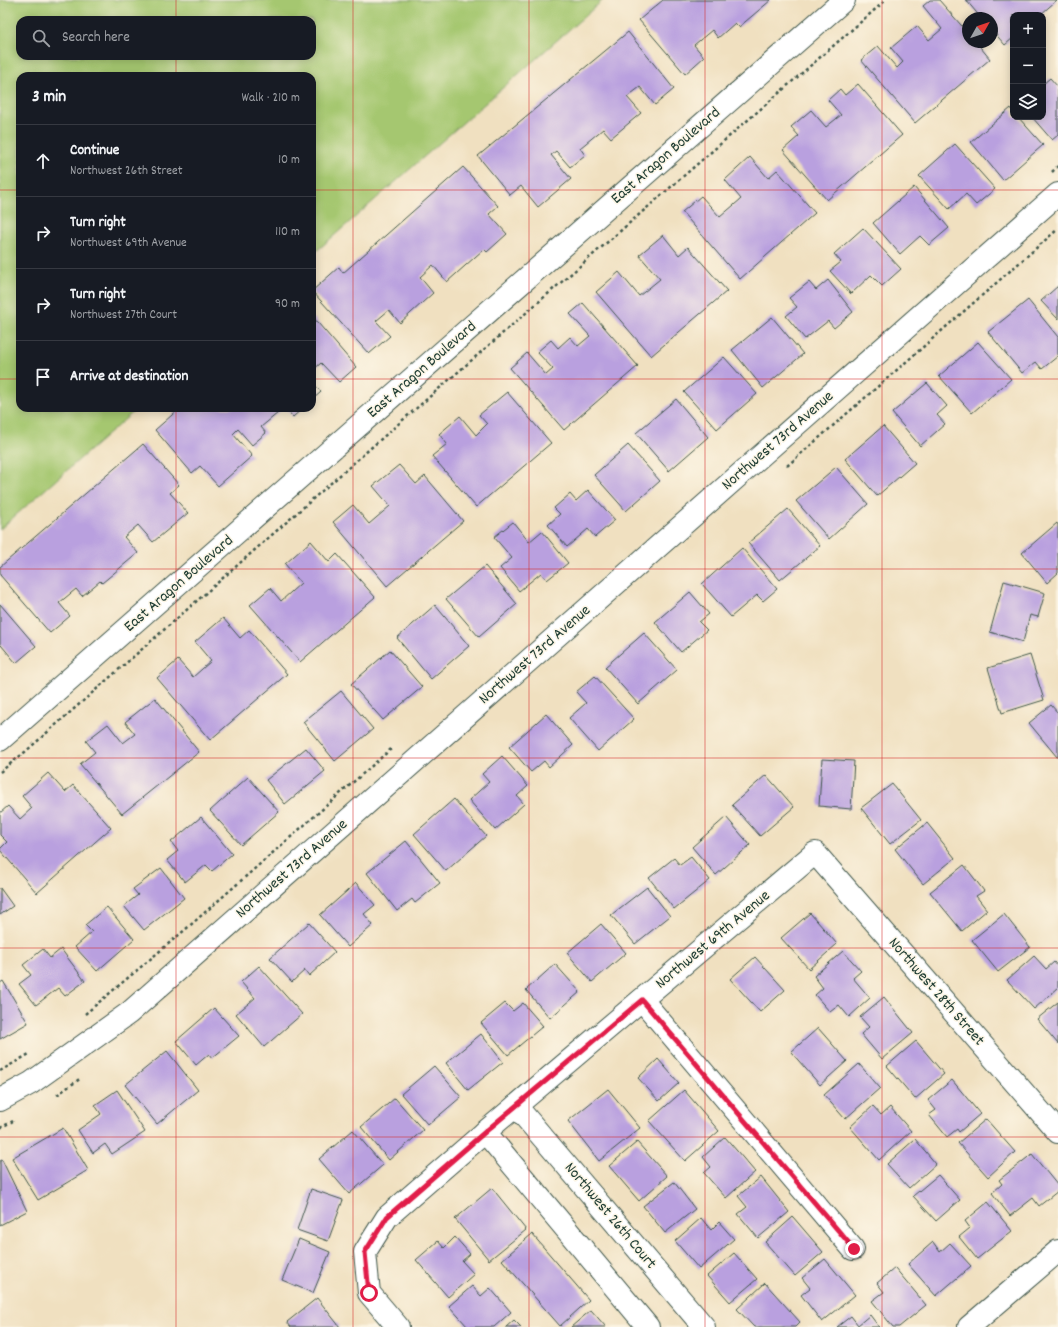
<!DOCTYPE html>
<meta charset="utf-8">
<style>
:root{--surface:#171b24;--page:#20242c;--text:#f1f3f6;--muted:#9ea1a6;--line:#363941}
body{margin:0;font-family:Dekko,sans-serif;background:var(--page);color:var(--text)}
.controls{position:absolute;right:12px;top:12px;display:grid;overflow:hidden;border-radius:8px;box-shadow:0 2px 10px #0003}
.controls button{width:36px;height:36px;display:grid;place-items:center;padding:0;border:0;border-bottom:1px solid var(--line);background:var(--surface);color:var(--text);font:20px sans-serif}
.compass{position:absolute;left:962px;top:12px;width:36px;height:36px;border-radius:50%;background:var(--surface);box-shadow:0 2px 10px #0003;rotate:50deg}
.stop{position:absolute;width:12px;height:12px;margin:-9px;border:3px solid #e11d48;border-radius:50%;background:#fff}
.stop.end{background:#e11d48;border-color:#fff;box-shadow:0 1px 4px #0008}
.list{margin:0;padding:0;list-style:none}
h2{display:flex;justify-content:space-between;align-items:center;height:52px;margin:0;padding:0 16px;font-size:17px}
h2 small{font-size:13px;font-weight:400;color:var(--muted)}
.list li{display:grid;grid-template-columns:26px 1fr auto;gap:12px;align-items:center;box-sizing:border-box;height:72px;padding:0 16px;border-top:1px solid var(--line)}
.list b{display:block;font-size:15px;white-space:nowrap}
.list p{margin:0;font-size:13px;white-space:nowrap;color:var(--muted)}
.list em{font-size:13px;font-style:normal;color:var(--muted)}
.icon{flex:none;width:22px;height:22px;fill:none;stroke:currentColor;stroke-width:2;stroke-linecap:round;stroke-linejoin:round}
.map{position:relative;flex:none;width:1058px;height:1327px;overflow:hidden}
.search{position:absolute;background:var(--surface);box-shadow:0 2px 10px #0003;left:16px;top:16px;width:300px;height:44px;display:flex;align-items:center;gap:10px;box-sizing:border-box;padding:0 14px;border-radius:12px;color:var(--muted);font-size:15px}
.panel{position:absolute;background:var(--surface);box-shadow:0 2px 10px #0003;left:16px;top:72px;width:300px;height:340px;border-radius:12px}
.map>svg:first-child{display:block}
.green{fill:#a5c770;stroke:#628252;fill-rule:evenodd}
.building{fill:#b9a0df}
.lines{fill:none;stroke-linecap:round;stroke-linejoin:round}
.minor-casing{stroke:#3e5549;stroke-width:24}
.path{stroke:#3e5549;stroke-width:2.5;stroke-dasharray:3 3;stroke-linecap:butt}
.minor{stroke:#fff;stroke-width:22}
.route{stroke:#e11d48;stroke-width:5}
.grid{fill:none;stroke:#d62828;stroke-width:1;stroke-opacity:0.55}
.labels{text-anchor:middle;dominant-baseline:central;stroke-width:3;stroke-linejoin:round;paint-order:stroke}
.street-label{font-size:16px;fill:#1f3d34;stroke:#fcf5e5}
</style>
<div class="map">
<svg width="1058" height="1327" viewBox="0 0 1058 1327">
<rect width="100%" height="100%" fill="#fcf5e5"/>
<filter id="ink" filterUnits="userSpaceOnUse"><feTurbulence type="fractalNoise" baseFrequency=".025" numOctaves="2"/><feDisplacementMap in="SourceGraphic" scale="8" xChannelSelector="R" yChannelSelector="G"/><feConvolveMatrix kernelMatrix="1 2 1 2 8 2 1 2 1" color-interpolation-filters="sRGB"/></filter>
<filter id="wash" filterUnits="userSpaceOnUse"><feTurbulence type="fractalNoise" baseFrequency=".012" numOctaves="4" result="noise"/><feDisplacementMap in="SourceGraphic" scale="16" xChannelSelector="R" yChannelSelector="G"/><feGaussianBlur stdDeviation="0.9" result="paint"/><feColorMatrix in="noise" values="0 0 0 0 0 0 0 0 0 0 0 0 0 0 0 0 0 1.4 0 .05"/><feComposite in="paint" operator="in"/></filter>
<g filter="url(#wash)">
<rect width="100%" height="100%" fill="#f0e0c0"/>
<path class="green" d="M 0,0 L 603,0 L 312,255 L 312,76 L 20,76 L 20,408 L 138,408 L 0,529 ZM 20,20 L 312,20 L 312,56 L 20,56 Z"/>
<g id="blocks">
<g class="building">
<polygon points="663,0 771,0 739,27 735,23 718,38 712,30 694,45 704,57 685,74 639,20"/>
<polygon points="930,0 939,0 968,33 968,42 976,42 990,59 915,123 861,60 878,46 897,68 903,62 891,48 917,26 929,40 942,29 923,6"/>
<polygon points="966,0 1057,0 1040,15 1013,15 1013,38 1005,45 992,30 992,18 981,18"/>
<polygon points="628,32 674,89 655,105 640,87 627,97 641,113 611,138 603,129 580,148 585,155 570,167 556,151 551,155 571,179 538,207 521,186 510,195 478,156"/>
<polygon points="1050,78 1058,87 1058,135 1052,140 1032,117 1043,117 1043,84"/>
<polygon points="858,84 902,135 827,200 783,150 799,136 791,127 811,110 826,127 841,115 828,100 840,89 845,95"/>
<polygon points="1011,108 1013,111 1013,117 1018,117 1043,145 1003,180 971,142"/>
<polygon points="955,144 995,189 976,205 966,194 949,209 919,176"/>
<polygon points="750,157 768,178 777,170 815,213 740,279 682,212 701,196 720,217 741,199 725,180"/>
<polygon points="463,167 498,206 489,214 507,234 487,252 484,249 447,282 433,265 420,277 433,293 400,323 389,310 376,321 390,336 369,354 312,291 339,267 343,273"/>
<polygon points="914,187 949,228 929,245 920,236 900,254 873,223"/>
<polygon points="863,228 901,269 882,286 871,275 851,294 830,271 841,262 834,254"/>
<polygon points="663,235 679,255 688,247 727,291 651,356 596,292 619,272 639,296 660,279 639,255"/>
<polygon points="828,280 853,312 834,328 828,321 805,339 786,316 797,307 789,298 809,282 816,290"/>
<polygon points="1058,286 1058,319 1041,301"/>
<polygon points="1028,300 1058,337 1058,356 1042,369 1036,362 1022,373 988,332"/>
<polygon points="583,303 638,366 564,430 510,368 527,353 546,375 553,369 537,352 551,340 558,348 570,337 578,346 590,336 570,314"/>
<polygon points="312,316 356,367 339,382 321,363 312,371"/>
<polygon points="772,317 803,354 763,388 732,350"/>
<polygon points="978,342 1011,379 972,413 939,376"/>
<polygon points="724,357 757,394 717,429 684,392"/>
<polygon points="312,382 321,392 312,400"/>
<polygon points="927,383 947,406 937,415 945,424 920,446 892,413"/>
<polygon points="507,392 551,443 476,507 432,456 447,444 439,434 460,416 476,435 487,424 479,415"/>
<polygon points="676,399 708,437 669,471 636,433"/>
<polygon points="180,408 284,408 261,427 266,433 252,445 238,429 233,434 252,456 218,486 200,466 192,473 155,430"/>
<polygon points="285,408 303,408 293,417"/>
<polygon points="883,426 915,463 877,496 845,459"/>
<polygon points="143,444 179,485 170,493 188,513 153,542 138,525 124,537 138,553 102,583 100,581 82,596 76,589 59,603 70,616 50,633 0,575 0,567"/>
<polygon points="628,445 660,481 626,511 594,475"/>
<polygon points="399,465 416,484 425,476 463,521 387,586 333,522 353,505 369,524 390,506 373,486"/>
<polygon points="836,467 868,504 829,539 796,501"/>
<polygon points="588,490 615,520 595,537 588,529 567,547 548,525 560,514 554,508 570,494 576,501"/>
<polygon points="788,509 820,546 780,580 748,543"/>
<polygon points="513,522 529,542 542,531 568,563 547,580 541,573 519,591 500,568 512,558 494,537"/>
<polygon points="1057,523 1058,525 1058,573 1047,583 1022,553"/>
<polygon points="311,541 329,562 337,554 375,597 300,662 250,605 270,588 281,601 301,583 285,564"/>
<polygon points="742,548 777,589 763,601 757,595 731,617 702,584"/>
<polygon points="485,566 517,604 479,637 446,599"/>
<polygon points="1004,581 1045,593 1038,617 1030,615 1023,642 990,632"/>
<polygon points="690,592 709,614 699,622 707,630 681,652 655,622"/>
<polygon points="0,604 36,646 16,663 1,645 0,646"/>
<polygon points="435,605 469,646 431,679 397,638"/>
<polygon points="223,618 240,638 249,630 287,674 210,740 157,678 178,660 193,677 211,661 195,642"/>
<polygon points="644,633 677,670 638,704 605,667"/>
<polygon points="390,650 422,687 383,720 351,684"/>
<polygon points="1030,655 1044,700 1002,713 988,668"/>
<polygon points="595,676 634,719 598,751 569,718 586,703 576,692"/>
<polygon points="341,691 373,729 335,761 303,722"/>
<polygon points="155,698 199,752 122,814 80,764 95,752 86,741 108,724 123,743 135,734 125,722"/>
<polygon points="1051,705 1058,713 1058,757 1057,757 1029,723"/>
<polygon points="546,714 573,745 549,767 544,761 531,772 509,747"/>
<polygon points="306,748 325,771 285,804 266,780"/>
<polygon points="502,756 528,786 517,796 524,804 495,830 469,800 489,782 482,774"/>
<polygon points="822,759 854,761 851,809 819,806"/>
<polygon points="48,773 65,792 73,785 111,828 37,893 0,850 0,849 7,842 0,835 0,813 8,806 20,819 32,808 22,796"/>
<polygon points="766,775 794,807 760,836 732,805"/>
<polygon points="248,777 279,812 241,845 210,811"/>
<polygon points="892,784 921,820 890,844 861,808"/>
<polygon points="454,799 486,836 446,871 414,834"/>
<polygon points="201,817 232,854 212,871 206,865 185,882 167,860 178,851 171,842"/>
<polygon points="726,817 750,845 716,875 692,847"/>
<polygon points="927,823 955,858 923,884 895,849"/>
<polygon points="406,841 440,883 415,903 412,899 397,911 367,873"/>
<polygon points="691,857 710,880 674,909 649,878 674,858 680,865"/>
<polygon points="964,865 984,891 976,896 987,910 962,931 930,892"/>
<polygon points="161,868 184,898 144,930 124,906 138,895 133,889"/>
<polygon points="356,883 375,905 364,914 373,925 348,947 320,915"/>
<polygon points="647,887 670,916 635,944 611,915"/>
<polygon points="0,888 13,906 0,915"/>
<polygon points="107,907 134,939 97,971 75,947 92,932 85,925"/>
<polygon points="810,913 837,944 809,969 781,938"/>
<polygon points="1004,914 1030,947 998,972 972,940"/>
<polygon points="309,923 335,952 309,976 305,970 292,982 270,958"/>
<polygon points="601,924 626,953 592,982 567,953"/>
<polygon points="43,949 50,958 61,949 85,981 65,996 58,988 36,1005 19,984 31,975 23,965"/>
<polygon points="843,951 861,971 853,978 870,998 849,1017 839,1005 830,1012 815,995 823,988 814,976"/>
<polygon points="1034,956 1046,969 1054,962 1058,967 1058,988 1034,1009 1007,980"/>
<polygon points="755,957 785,990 760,1012 730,979"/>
<polygon points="555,964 580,992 550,1018 526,990"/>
<polygon points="259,966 302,1014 264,1047 236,1014 255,998 241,982"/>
<polygon points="3,981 28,1023 0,1039 0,983"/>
<polygon points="884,997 913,1033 882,1059 861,1034 869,1027 860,1017"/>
<polygon points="1058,1002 1058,1044 1037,1019"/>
<polygon points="505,1003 513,1011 523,1003 543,1026 508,1055 481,1023"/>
<polygon points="214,1008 239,1036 212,1058 209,1054 196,1065 176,1041"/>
<polygon points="818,1028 847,1061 820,1085 791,1052"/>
<polygon points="481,1034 503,1062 468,1090 446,1063"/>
<polygon points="916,1041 944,1074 915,1099 887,1066"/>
<polygon points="167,1051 198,1090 157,1124 125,1085"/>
<polygon points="658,1059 679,1083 659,1101 638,1078"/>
<polygon points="859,1064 880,1088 845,1119 824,1095"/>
<polygon points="434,1066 461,1097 428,1125 401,1094"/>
<polygon points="952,1080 980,1114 959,1132 957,1129 947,1137 929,1115 936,1110 928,1100"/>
<polygon points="608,1089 640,1128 599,1161 568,1121"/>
<polygon points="117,1090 145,1132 112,1154 105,1144 93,1153 78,1130 101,1114 95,1105"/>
<polygon points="684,1090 719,1131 685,1161 649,1121"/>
<polygon points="395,1098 423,1130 389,1160 361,1127"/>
<polygon points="873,1106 881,1115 890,1107 911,1131 879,1160 850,1127"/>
<polygon points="986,1119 1015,1152 988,1177 958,1143"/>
<polygon points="63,1128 88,1170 38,1200 12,1158"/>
<polygon points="353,1130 383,1165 349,1194 319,1159"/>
<polygon points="725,1137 755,1172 726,1198 704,1173 711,1167 703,1157"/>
<polygon points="915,1139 936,1164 909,1188 887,1164"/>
<polygon points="637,1142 667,1176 639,1201 609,1166"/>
<polygon points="1032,1154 1058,1186 1058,1191 1039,1206 1033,1198 1010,1216 992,1193 1002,1184 999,1180"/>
<polygon points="2,1160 27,1211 0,1225 0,1161"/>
<polygon points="938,1175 960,1200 936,1221 913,1196"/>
<polygon points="761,1177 789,1212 758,1238 738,1214 747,1207 738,1196"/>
<polygon points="674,1182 695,1209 665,1233 643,1206"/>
<polygon points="492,1188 526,1230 489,1260 455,1219"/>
<polygon points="311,1189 343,1200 328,1241 297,1230"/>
<polygon points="988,1202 1012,1231 977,1259 959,1237 970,1228 965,1221"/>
<polygon points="793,1217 823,1252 795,1276 765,1242"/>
<polygon points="701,1218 711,1230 719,1222 734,1239 699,1269 675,1241"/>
<polygon points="532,1234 589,1300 560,1326 502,1260"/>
<polygon points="455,1237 470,1254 462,1261 474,1274 448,1297 416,1260 438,1241 444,1248"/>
<polygon points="299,1239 330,1252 313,1293 282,1280"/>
<polygon points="933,1242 940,1252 950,1243 971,1266 936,1296 908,1264"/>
<polygon points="734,1253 757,1279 730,1302 707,1276"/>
<polygon points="825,1259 855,1295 822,1322 801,1295 810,1288 802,1278"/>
<polygon points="895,1268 926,1305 899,1327 893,1327 872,1301 884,1292 877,1283"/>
<polygon points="765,1283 800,1322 795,1327 754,1327 737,1309"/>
<polygon points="472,1286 481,1296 490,1288 511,1312 494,1327 468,1327 449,1306"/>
<polygon points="317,1298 340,1327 291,1327 287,1322"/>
<polygon points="591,1310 606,1327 571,1327"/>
<polygon points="870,1315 879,1327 837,1327 851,1316 858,1325"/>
<polygon points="514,1320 521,1327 506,1327"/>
</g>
</g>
</g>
<g filter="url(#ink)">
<use href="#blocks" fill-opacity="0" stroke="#3e5549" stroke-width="1"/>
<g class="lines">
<defs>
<g id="minor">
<polyline points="0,740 844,0"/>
<polyline points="642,1000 853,1249"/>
<polyline points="0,1100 31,1083 129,1013 1058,194"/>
<polyline points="516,1106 704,1327"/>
<polyline points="485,1132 648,1327"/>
<polyline points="398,1327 369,1293 365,1252 387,1217 485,1132 815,853 1058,1132"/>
<polyline points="969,1327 1058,1251"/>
</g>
</defs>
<use href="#minor" class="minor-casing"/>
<g class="path">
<polyline points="1052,172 1058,166"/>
<polyline points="787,466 1058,229"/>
<polyline points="0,772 25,752 381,439 886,0"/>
<polyline points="85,1014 186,929 391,749"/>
<polyline points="0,1071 31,1053"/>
<polyline points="57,1095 81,1078"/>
<polyline points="0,1128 13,1121"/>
</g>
<use href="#minor" class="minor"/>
</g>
</g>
<g class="lines" filter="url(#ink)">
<polyline class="route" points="369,1293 365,1252 387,1217 485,1132 642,1000 854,1249"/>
</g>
<path class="grid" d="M 176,0 L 176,20M 353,0 L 353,1327M 529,0 L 529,1327M 705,0 L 705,1327M 882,0 L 882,1327M 176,56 L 176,76M 0,190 L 20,190M 312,190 L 1058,190M 0,379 L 20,379M 312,379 L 1058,379M 176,408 L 176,1327M 0,569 L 1058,569M 0,758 L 1058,758M 0,948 L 1058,948M 0,1137 L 1058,1137"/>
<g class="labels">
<g class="street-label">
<text transform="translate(666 156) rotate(-41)">East Aragon Boulevard</text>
<text transform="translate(422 370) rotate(-41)">East Aragon Boulevard</text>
<text transform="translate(778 441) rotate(-41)">Northwest 73rd Avenue</text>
<text transform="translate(179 584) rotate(-41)">East Aragon Boulevard</text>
<text transform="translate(535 655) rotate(-41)">Northwest 73rd Avenue</text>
<text transform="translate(292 869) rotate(-41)">Northwest 73rd Avenue</text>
<text transform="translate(713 940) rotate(-40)">Northwest 69th Avenue</text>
<text transform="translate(936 992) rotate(49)">Northwest 28th Street</text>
<text transform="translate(610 1216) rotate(50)">Northwest 26th Court</text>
</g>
</g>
</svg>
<div class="controls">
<button>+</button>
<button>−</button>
<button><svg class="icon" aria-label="layers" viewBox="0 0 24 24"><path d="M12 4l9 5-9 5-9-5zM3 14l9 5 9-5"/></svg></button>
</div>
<svg class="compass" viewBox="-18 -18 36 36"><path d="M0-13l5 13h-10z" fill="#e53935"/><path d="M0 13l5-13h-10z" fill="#9ea1a6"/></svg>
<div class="stop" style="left:369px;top:1293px"></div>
<div class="stop end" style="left:854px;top:1249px"></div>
<div class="search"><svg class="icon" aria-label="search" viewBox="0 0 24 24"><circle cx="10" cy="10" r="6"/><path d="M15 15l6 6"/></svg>Search here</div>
<section class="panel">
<h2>3 min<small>Walk · 210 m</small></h2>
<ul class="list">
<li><svg class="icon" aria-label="ahead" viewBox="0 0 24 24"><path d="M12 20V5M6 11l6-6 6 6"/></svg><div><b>Continue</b><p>Northwest 26th Street</p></div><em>10 m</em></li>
<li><svg class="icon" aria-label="right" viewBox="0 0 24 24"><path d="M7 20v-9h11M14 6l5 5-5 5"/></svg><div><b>Turn right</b><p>Northwest 69th Avenue</p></div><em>110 m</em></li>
<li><svg class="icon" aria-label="right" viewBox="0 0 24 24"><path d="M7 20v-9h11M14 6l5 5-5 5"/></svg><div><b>Turn right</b><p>Northwest 27th Court</p></div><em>90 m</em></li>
<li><svg class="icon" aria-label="arrive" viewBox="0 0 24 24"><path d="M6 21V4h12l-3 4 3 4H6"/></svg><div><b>Arrive at destination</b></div></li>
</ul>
</section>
</div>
